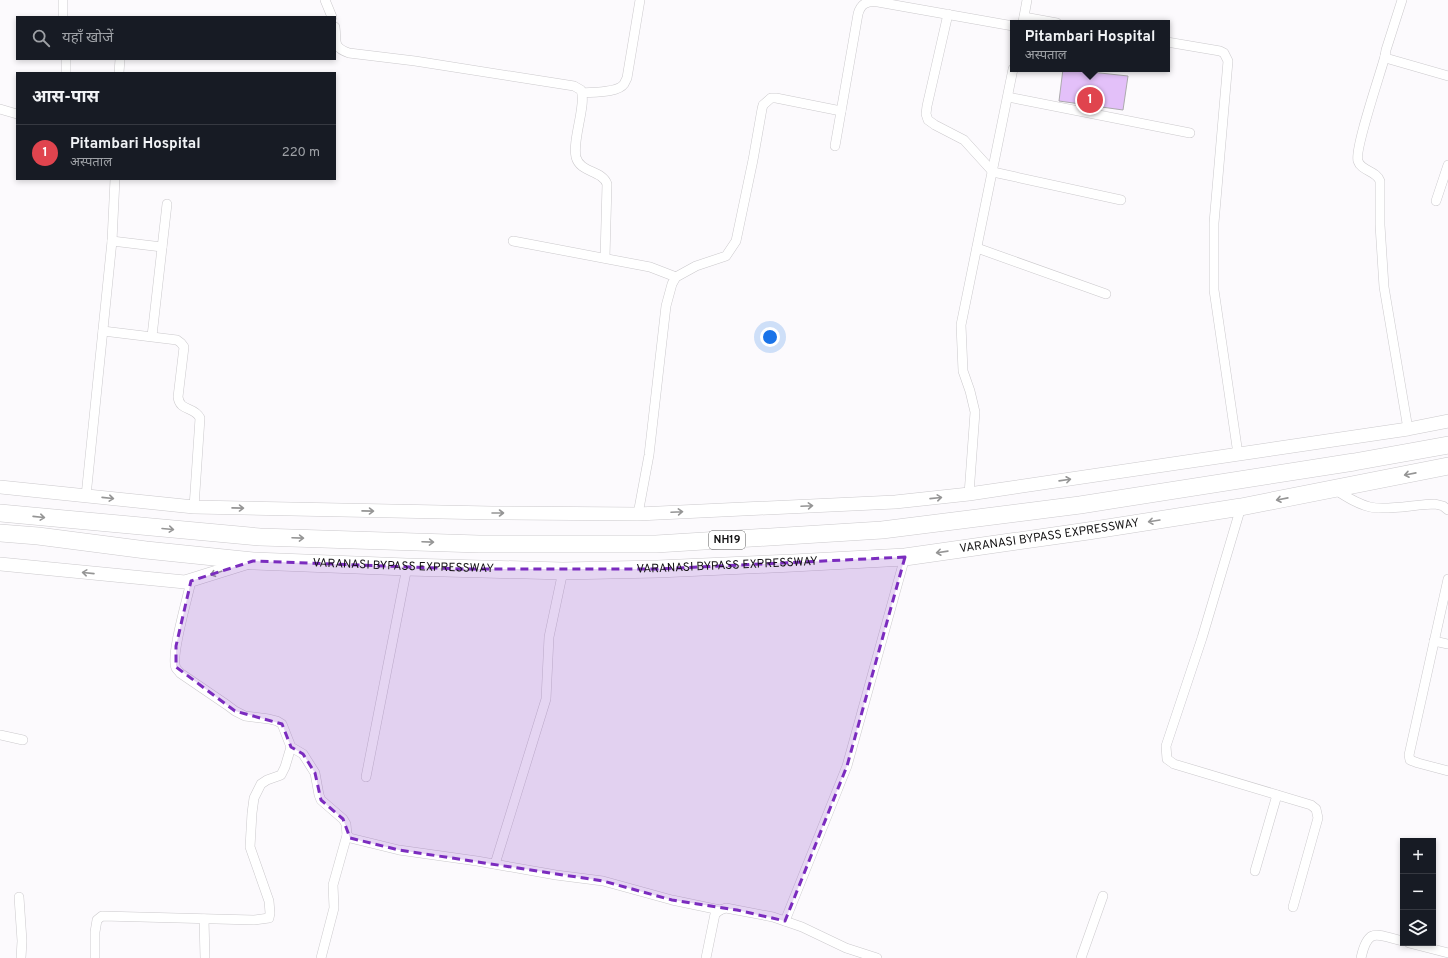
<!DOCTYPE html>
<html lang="hi">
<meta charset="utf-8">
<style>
:root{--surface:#171b24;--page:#20242c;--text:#f1f3f6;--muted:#9ea1a6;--line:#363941;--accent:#157d57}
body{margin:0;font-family:Overpass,"Noto Sans Devanagari",sans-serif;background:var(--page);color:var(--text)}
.controls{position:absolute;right:12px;bottom:12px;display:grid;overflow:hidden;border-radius:0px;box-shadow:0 2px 6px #0003}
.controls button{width:36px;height:36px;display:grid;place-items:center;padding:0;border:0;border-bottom:1px solid var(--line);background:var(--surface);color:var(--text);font:20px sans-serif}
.you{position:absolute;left:770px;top:337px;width:14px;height:14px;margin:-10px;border:3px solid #fff;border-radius:50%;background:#1a73e8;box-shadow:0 0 0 6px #1a73e833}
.badge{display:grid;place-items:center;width:26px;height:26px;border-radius:50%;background:var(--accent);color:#fff;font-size:13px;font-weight:700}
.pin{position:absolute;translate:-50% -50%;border:2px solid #fff;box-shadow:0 1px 4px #0006}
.popup{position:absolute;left:1010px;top:20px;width:160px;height:52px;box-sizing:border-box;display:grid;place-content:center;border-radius:0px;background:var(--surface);filter:drop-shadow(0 1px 3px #0005);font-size:13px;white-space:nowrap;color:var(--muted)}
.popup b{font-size:15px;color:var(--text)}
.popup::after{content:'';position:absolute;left:50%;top:100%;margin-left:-8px;border:8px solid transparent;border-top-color:var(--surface)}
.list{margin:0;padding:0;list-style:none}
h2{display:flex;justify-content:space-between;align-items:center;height:52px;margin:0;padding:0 16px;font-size:17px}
h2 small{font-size:13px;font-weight:400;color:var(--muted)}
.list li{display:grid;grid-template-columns:26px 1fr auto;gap:12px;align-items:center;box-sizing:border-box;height:56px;padding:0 16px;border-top:1px solid var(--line)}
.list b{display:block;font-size:15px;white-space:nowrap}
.list p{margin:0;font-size:13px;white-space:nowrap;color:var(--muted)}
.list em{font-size:13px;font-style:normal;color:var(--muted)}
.icon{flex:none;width:22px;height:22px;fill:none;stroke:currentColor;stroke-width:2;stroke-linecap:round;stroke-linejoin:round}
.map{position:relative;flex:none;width:1448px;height:958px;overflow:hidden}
.search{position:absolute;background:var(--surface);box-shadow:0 2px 6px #0003;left:16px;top:16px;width:320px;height:44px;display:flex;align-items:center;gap:10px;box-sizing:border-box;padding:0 14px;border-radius:0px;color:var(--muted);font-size:15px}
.panel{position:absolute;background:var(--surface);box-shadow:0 2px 6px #0003;left:16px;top:72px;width:320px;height:108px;border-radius:0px}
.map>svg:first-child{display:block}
.building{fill:#e3c0f9;stroke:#acaaad}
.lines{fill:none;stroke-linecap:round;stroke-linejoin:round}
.street-casing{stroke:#cbc9cc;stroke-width:10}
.secondary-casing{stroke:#cbc9cc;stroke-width:14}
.highway-casing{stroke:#cbc9cc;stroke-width:18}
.street{stroke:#fff;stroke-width:9}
.secondary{stroke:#fff;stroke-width:13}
.highway{stroke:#fff;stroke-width:17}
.oneway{stroke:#959595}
.marked{fill:#7b2cbf;fill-opacity:0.2;stroke:#7b2cbf;stroke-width:3;stroke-dasharray:8 5;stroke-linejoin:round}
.labels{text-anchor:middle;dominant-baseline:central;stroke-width:3;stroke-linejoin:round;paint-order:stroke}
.shield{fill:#fff;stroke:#5a5a5a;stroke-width:1}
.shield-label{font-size:11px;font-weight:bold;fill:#141314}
.street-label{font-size:12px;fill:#141314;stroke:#fff}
</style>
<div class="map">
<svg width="1448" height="958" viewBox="0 0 1448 958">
<rect width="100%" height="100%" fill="#fcfafd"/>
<polygon class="building" points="1063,69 1128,76 1123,110 1059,101"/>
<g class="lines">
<defs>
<g id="street">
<polyline points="63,0 63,17"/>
<polyline points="325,0 332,17"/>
<polyline points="1402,0 1386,50 1385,56 1389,59 1448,76"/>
<polyline points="948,14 927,106 926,114 928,120 935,125 964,140 993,172 1121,200"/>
<polyline points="1024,17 1057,23"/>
<polyline points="1023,22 1027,0"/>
<path d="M 335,27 C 337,42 332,47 349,53 L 415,61 L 574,86 L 581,90 C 587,104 572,139 576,157 C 580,173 602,170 607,184 L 605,258"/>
<polyline points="1167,42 1220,51 1224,53 1228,61 1214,223 1214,290 1238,454"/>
<path d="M 1385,56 C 1381,72 1354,150 1358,161 C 1361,171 1377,171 1380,181 L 1380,225 L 1384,287 L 1408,429"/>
<polyline points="66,59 66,73"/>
<polyline points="119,73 120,59"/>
<path d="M 582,93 C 592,92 618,93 624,84 C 625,82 626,80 627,78 L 640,0"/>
<polyline points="1008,97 1190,133"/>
<polyline points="0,109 17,114"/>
<path d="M 835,146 L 858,14 C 861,3 867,1 878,2 L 1013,26"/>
<polyline points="1436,201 1448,165"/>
<polyline points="112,241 162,247"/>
<polyline points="513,241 650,267 676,277"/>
<polyline points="977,248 1106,294"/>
<path d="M 103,331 L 177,340 L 181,343 L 184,347 L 178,397 C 180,412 194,406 200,418 L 194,507"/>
<polyline points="152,336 167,204"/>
<path d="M 1334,489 C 1345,496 1357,504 1370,507 C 1387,511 1417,504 1435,504 L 1443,506 L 1448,510"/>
<polyline points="969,494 975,412 970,391 963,371 961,325 1013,69"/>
<polyline points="86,496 112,241 115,179"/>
<polyline points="1241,507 1202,638 1166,746 1167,759 1174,764 1311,805 1316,809 1318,818 1293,907"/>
<polyline points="638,514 649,455 666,306 672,284 676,277 696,266 726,256 736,241 753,160 762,109 763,105 771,98 776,98 841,111"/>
<polyline points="1448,579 1409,755 1410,760 1418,763 1448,771"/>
<path d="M 191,581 C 188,597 170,656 176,668 C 177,670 179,671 180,673 L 227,705 L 235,711 L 245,716 L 269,719 L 277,721 L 282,724 L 291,747 L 303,754 L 315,773 L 319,795 L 321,800 L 343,819 L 346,824 L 347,835 L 350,838 L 399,850 L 477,861 L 556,875 L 603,881 L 672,900 L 720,910"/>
<polyline points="1434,641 1448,644"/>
<polyline points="0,735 23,740"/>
<polyline points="366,777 407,567"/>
<polyline points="495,864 546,699 549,637 563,571"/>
<polyline points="1255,871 1277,795"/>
<polyline points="19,897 22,941 21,958"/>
<polyline points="204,919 205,958"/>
<polyline points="785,921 847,766 905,557"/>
<polyline points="1409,943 1448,953"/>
<polyline points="95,958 95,932 97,920 102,916 254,920 269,918 270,913 269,901 250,847 252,813 254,798 261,784 267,780 281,775 285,767 291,747"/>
<polyline points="321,958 334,908 333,885 347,835"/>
<polyline points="706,958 715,914 720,910 726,908 773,917 802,927 846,948 877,958"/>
<polyline points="1081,958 1103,896"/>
<path d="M 1361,958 C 1368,926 1377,935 1403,941"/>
</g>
<g id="secondary">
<polyline points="0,487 194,507 492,513 638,514 895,502 969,494 1408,429 1448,421"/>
<polyline points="0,564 185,582 249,562"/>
</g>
<g id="highway">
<polyline points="0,513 260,537 479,544 656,544 882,530 1080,505 1354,462 1448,445"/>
<path id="s1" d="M 0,533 L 38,536 L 146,550 L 253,561 L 407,567 L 563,571 L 658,569 L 793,563 L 905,557 L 1088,531 L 1241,507 L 1448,466"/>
</g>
</defs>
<use href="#street" class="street-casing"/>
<use href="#secondary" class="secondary-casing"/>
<use href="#highway" class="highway-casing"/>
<use href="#street" class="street"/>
<use href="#secondary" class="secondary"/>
<use href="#highway" class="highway"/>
</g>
<defs><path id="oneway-shaft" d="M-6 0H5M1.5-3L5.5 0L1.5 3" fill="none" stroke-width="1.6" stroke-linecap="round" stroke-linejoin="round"/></defs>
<g class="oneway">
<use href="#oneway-shaft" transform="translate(1410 474) rotate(169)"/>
<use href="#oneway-shaft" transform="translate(1065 480) rotate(-8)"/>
<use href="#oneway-shaft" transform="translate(108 498) rotate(6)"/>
<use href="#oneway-shaft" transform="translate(936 498) rotate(-6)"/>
<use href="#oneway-shaft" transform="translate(1282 499) rotate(169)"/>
<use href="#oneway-shaft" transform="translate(807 506) rotate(-3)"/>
<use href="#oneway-shaft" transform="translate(238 508) rotate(1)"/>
<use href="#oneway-shaft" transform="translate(368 511) rotate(1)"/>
<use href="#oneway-shaft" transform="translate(677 512) rotate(-3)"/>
<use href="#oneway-shaft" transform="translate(498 513)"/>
<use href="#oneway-shaft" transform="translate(39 517) rotate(6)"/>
<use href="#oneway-shaft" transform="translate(1154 521) rotate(171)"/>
<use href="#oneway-shaft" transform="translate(168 529) rotate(5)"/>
<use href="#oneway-shaft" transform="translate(298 538) rotate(2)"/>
<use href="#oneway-shaft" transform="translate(428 542) rotate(2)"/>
<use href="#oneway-shaft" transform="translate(942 552) rotate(172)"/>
<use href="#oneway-shaft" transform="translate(88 573) rotate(-174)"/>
<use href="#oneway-shaft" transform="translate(216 573) rotate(162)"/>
</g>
<path class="marked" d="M 905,557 L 847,766 L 785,921 L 737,910 L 672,900 L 603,881 L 399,850 L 350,838 L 343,819 L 321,800 L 315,773 L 303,754 L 291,747 L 282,724 L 235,711 L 176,667 L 176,646 L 191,581 L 253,561 L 462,569 L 658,569 Z"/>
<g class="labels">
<rect class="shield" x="709" y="531" width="36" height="18" rx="3"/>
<g class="shield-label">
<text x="727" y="540">NH19</text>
</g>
<g class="street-label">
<text stroke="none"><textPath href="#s1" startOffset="1053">VARANASI BYPASS EXPRESSWAY</textPath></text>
<text stroke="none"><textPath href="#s1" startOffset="729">VARANASI BYPASS EXPRESSWAY</textPath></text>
<text stroke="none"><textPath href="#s1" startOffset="405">VARANASI BYPASS EXPRESSWAY</textPath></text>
</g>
</g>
</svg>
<div class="controls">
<button>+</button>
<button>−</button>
<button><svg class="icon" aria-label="layers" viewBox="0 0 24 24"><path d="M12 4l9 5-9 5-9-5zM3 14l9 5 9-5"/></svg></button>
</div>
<div class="you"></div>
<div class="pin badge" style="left:1090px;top:100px;background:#e0444e">1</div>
<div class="popup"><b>Pitambari Hospital</b>अस्पताल</div>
<div class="search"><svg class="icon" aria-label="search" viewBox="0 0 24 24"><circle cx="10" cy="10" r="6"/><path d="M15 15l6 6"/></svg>यहाँ खोजें</div>
<section class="panel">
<h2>आस-पास<small></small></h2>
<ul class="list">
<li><span class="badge" style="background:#e0444e">1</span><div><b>Pitambari Hospital</b><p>अस्पताल</p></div><em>220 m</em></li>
</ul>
</section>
</div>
